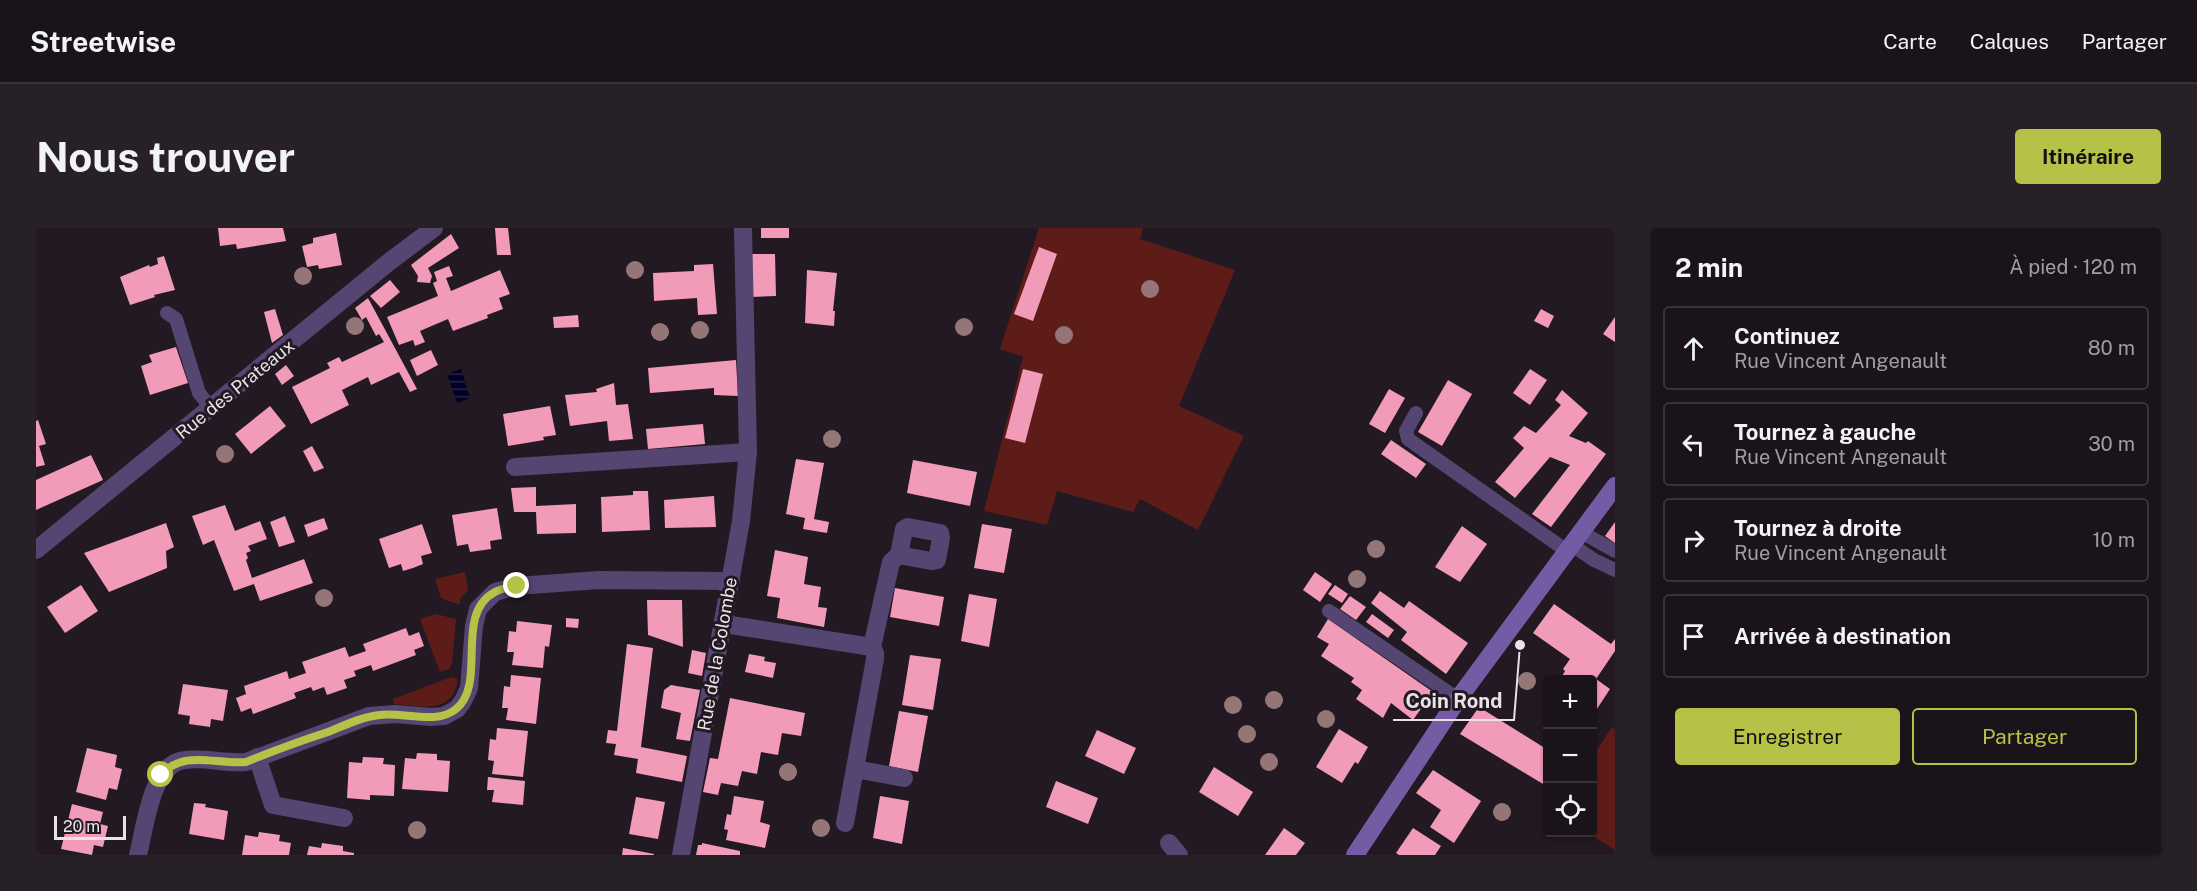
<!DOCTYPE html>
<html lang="fr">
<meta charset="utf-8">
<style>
:root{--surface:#1a131a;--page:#272027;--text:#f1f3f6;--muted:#9f9ea2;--line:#383239;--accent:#b6c148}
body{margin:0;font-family:"Public Sans",sans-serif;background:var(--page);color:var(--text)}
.controls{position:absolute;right:18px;bottom:18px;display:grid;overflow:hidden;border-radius:6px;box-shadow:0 2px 4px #0004}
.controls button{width:54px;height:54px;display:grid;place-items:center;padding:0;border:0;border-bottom:2px solid var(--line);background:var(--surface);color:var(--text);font:30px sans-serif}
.scale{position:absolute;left:18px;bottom:15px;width:72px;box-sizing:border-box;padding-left:6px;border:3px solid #e9e2e8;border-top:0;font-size:16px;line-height:21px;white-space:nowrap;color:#e9e2e8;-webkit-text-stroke:4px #221922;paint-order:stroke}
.stop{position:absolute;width:18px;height:18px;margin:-14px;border:4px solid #b6c148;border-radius:50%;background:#fff}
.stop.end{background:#b6c148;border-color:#fff;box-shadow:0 2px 6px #0008}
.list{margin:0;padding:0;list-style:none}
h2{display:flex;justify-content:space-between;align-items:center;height:78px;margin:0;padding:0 24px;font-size:26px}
h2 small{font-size:20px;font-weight:400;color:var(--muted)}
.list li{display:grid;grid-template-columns:39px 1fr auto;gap:18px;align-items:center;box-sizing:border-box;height:84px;margin:0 12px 12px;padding:0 12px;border:2px solid var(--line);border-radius:6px}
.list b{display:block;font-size:22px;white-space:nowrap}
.list p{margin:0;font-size:20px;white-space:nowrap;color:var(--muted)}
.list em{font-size:20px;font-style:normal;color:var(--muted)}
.actions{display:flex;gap:12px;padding:18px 24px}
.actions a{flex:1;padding:14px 0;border:2px solid var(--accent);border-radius:6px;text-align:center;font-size:21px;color:var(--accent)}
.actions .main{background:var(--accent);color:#111}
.icon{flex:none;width:33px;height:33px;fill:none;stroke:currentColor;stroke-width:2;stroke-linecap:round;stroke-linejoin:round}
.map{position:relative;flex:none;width:1579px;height:627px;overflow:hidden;border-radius:6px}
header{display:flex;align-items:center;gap:36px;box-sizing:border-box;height:84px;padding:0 30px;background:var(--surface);border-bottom:2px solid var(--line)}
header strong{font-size:28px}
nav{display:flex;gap:33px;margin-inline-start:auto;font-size:21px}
.intro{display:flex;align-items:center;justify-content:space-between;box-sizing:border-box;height:144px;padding:0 36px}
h1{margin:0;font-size:42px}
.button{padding:15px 27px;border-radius:6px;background:var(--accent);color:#111;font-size:21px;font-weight:700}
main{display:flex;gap:36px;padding:0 36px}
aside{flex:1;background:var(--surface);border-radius:6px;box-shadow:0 2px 4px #0004}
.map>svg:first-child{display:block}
.grass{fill:#5e1c19}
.water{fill:url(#water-rules)}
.building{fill:#f19bb9}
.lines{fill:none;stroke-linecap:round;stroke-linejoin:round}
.service{stroke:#554573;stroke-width:14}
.minor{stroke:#554573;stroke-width:18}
.secondary{stroke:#755ba4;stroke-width:18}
.tree{fill:#957677}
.route{stroke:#b6c148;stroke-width:8}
.labels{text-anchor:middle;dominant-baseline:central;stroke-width:6;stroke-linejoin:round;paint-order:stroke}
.street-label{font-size:18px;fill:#e9e2e8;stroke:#221922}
.leader{fill:none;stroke:#e9e2e8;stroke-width:2}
.callout-dot{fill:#e9e2e8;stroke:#221922;stroke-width:2}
.callout-label{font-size:20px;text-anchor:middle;font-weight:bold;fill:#e9e2e8;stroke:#221922;stroke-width:6;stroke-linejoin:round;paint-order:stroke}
</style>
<header>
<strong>Streetwise</strong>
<nav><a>Carte</a><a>Calques</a><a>Partager</a></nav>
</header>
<div class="intro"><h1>Nous trouver</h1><a class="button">Itinéraire</a></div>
<main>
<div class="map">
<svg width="1579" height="627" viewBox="0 0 1579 627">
<defs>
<pattern id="water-rules" width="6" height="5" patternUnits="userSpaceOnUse" patternTransform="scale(1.5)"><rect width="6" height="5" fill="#020027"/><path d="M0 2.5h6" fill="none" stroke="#272546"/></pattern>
</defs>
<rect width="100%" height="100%" fill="#221922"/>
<g class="grass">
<polygon points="1003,0 1107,0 1104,11 1199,42 1143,178 1208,208 1162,302 1104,271 1097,284 1021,263 1011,297 948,283 987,129 964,121"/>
<polygon points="429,344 432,362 424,371 424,377 405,370 399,351"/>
<polygon points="400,386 420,391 416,436 413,441 404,444 384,391"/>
<path d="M 415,449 L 422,451 C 417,487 385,478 358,476 L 357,471 Z"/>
<polygon points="1576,499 1579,501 1579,622 1552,605 1556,604 1557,528"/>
</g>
<polygon class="water" points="425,141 434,170 421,175 411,146"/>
<g class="building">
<polygon points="182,0 247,0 250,13 201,21 200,16 184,18"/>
<polygon points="459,0 472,0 475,27 461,27"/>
<rect x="725" y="0" width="28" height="10"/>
<polygon points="300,5 306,37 283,41 282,37 271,39 266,18 277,15 277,10"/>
<polygon points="415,6 423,20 392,40 396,48 394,55 381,54 382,48 375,37"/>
<polygon points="1003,19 1021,26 997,93 978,86"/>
<polygon points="714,26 739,26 740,68 716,69"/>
<polygon points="128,28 139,62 118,67 119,69 94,77 84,49 113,37 114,39 122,36 121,30"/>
<polygon points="677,36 681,86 662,87 661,70 618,73 617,45 658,43 658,37"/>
<polygon points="413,38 417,48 410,50 415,63 464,42 474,66 463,70 467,81 451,87 452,90 417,103 412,91 384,103 389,114 379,118 377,112 363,117 351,89 402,68 397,55 401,53 398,44"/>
<polygon points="771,42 801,45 797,83 799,83 798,98 769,95"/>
<polygon points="354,52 364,64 345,80 334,68"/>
<polygon points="332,70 381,161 374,164 363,144 335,157 332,149 306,162 313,177 275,196 256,159 294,140 291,135 303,129 306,134 348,114 343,106 340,108 330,89 326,92 319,80"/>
<polygon points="239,81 247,107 236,115 228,84"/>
<polygon points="1505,81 1518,88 1512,100 1498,93"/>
<polygon points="542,87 543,99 518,100 517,89"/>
<polygon points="1579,89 1579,114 1567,106"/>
<polygon points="140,119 152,155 114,167 105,138 116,134 113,127"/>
<polygon points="395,122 402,137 381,148 374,132"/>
<polygon points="700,132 702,168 678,167 678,160 614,165 612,140"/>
<polygon points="250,137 258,148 246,157 239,146"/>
<polygon points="987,141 1007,146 989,215 969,210"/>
<polygon points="1494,141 1511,152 1494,177 1477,165"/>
<polygon points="1412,152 1436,166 1406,218 1382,204"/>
<polygon points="578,155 580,177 592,176 597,211 573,213 571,193 534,198 529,167 561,164 560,161"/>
<polygon points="1353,161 1369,170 1349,205 1333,196"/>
<polygon points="1526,162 1552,185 1533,208 1550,215 1552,213 1570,226 1515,299 1496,286 1534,237 1514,229 1479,270 1459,254 1488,220 1477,210 1488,198 1500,205 1525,177 1519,172"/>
<polygon points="234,178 250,198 215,226 199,206"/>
<polygon points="514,178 520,207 507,209 508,212 472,218 467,186"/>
<polygon points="2,192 10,216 3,218 9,237 0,239 0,193"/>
<polygon points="667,196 669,216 612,221 610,201"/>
<polygon points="1355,212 1390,236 1380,250 1345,226"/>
<polygon points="276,218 288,240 278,244 267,223"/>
<polygon points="55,227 67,252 0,282 0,252"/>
<polygon points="760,231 788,235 778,291 793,294 791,305 767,301 769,290 750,286"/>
<polygon points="877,232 941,244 934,278 871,265"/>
<polygon points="500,259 500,278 540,276 540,305 501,306 500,284 478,284 475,260"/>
<polygon points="597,263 612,263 614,302 566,304 565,269 597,267"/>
<polygon points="678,268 680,299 629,300 628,272"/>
<polygon points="189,277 199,303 224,293 231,311 212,318 215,323 210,325 212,330 210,332 216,350 268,331 277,355 224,373 218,356 198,363 178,312 167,317 156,288"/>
<polygon points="461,280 466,311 454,313 455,321 434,324 432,316 421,318 416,287"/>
<polygon points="249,288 259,314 243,319 234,294"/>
<polygon points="288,290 292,301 272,309 268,297"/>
<polygon points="1579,294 1579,315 1569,308"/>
<polygon points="130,295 138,319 130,323 131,340 73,364 48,325"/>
<polygon points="386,296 396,325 385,328 387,336 377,340 367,343 365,336 353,340 343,311"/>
<polygon points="946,296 976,301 968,345 938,340"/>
<polygon points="1426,298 1451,316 1424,354 1399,339"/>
<polygon points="739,322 772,329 768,356 785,359 782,379 791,380 788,399 741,390 744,370 731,368"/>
<polygon points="1279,344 1296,356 1284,374 1267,362"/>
<polygon points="45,357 62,383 29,405 11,379"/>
<polygon points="1299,357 1312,366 1306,375 1292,366"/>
<polygon points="859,360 908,369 903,398 854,389"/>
<polygon points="1344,363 1368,380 1373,373 1432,415 1410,446 1365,412 1371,404 1335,375"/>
<polygon points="933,366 961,371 953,419 925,413"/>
<polygon points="1314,368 1330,379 1320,392 1304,381"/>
<polygon points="611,372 646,372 647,419 612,407"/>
<polygon points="1518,376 1575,416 1579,411 1579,423 1560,451 1574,461 1557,487 1557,452 1524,452 1529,443 1527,441 1534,431 1497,405"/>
<polygon points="1336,386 1358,402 1352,410 1330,394"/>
<polygon points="530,390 543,391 542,400 530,399"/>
<polygon points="1292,391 1397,464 1377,492 1355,475 1347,490 1320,471 1326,462 1315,454 1318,450 1285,428 1293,416 1281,409"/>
<polygon points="481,393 516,397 513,419 509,418 507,440 476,437 478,424 471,424 472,414 473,403 480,404"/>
<polygon points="370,400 373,408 383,404 388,418 378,422 380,427 337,443 335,437 318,443 320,448 308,452 311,460 291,467 288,459 277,463 275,459 258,465 260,470 217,486 215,480 205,484 200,470 210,466 208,458 251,443 253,451 270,445 266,434 309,419 313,429 330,423 327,416"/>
<polygon points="591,416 617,420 605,519 651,528 646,554 600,545 602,531 578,527 580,516 570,515 572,502 581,503"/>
<polygon points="656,422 670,425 666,448 652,445"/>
<polygon points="713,426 729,429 728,433 740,435 737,450 709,444"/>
<polygon points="874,427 905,431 897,482 866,477"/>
<polygon points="475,447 505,450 500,496 470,492 472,480 466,480 468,458 474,459"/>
<polygon points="147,456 192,462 187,493 175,491 174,499 153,496 154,488 142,486"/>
<polygon points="635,457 664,462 654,513 640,511 645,485 625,480 628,462"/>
<polygon points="694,470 769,485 765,508 746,505 742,527 725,524 721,546 706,543 702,558 685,555 682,567 667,564 674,530 682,531"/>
<polygon points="1443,479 1512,522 1512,559 1424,506"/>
<polygon points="863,483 892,488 882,544 853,538"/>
<polygon points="461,500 492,503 487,549 456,546 458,533 452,532 454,511 460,512"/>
<polygon points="1303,501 1332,519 1322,536 1319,534 1306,555 1280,539"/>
<polygon points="1061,502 1100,520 1088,546 1049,528"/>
<polygon points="51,520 81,527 79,539 86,541 81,562 73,560 70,572 40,564"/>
<polygon points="381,525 401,526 401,532 414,533 412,564 366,561 369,530 380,531"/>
<polygon points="327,529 348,530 347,536 359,537 358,568 334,567 334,572 311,570 313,534 326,535"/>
<polygon points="1178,539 1217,564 1202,588 1163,564"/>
<polygon points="1397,542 1445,573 1418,615 1394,599 1405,582 1380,565"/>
<polygon points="452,549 489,553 487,577 456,574 458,562 451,562"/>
<polygon points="1020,553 1062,570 1052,596 1010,579"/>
<polygon points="698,568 728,573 724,594 734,597 729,620 690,612 692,602 688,601 691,586 695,587"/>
<polygon points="844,568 873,573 866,616 837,610"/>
<polygon points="600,569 629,574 622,611 593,606"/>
<polygon points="158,575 170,576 169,579 192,583 188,612 153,606"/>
<polygon points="36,576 67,584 64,596 72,598 67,619 58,617 56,627 25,621"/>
<polygon points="1248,600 1269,615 1260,627 1229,627"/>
<polygon points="1377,600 1405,618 1399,627 1363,627 1360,625"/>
<polygon points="223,604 244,607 243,613 255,615 253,627 206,627 209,607 222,609"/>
<polygon points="286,615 307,618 307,623 318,625 318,627 271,627 273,618 285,620"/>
<polygon points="666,615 704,623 704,627 660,627 662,617 666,617"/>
<polygon points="587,620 618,626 618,627 586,627"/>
</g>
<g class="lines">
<g class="service">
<polyline points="131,85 140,91 163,165 175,180"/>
<polyline points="1380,185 1370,203 1372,211 1531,323"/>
<polyline points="1545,304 1579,323"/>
<polyline points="1536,317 1558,332 1579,342"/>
<polyline points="1293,383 1422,471"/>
</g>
<g class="minor">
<polyline points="479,239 712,224"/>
<polyline points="0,322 353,34 398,0"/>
<polyline points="688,396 836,419"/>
<polyline points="221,529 237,577 308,590"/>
<polyline points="819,541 868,550"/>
<polyline points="809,595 839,431 839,425 836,419 855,334 863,327 868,301 872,299 904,305 905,310 901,332 895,333 863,327"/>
<polyline points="1133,615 1143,627"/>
<path d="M 102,627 C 109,600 115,535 149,532 C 169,529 189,536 210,534 L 333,488 L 359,486 L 395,489 L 408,488 L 421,481 L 427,473 L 433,460 L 438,398 L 442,381 L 459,364 L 481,358 L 563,352 L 695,353"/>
<polyline points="645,627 705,293 712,224 707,0"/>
</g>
<polyline class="secondary" points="1319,627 1422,471 1579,258"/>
</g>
<g class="tree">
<circle cx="599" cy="42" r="9"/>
<circle cx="267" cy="48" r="9"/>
<circle cx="1114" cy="61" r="9"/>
<circle cx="319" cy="98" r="9"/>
<circle cx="928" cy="99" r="9"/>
<circle cx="664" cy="102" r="9"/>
<circle cx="624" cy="104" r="9"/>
<circle cx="1028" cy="107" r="9"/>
<circle cx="796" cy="211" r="9"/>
<circle cx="189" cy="226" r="9"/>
<circle cx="1340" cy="321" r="9"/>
<circle cx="1321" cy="351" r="9"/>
<circle cx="288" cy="370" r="9"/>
<circle cx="1491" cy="453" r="9"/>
<circle cx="1238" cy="472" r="9"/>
<circle cx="1197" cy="477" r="9"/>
<circle cx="1290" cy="491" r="9"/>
<circle cx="1211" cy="506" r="9"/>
<circle cx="1233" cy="534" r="9"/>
<circle cx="752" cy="544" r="9"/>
<circle cx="1466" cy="584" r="9"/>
<circle cx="785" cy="600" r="9"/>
<circle cx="381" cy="602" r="9"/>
</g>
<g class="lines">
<path class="route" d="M 125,547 C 148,521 179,537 210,534 C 237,523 264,513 292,504 C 309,497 326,489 344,487 C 368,484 401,497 420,481 C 452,455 417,386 459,364 C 465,360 474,360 481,358"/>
</g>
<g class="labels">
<g class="street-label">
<text transform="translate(199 161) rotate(-39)">Rue des Prateaux</text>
<text transform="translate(681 426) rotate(-80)">Rue de la Colombe</text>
</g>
</g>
<path class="leader" d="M1484 417L1478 492H1357"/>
<circle class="callout-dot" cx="1484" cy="417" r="6"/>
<g class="callout-label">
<text x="1418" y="480">Coin Rond</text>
</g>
</svg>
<div class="controls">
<button>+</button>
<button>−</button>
<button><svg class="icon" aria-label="locate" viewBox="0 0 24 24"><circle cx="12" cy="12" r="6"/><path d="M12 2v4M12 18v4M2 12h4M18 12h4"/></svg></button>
</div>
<div class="scale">20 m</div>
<div class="stop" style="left:125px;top:547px"></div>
<div class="stop end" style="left:481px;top:358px"></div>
</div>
<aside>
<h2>2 min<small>À pied · 120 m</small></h2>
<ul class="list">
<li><svg class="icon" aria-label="ahead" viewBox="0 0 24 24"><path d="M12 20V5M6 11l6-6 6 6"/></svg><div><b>Continuez</b><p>Rue Vincent Angenault</p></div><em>80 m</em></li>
<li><svg class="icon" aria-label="left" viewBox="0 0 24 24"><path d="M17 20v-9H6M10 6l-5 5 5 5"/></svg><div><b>Tournez à gauche</b><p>Rue Vincent Angenault</p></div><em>30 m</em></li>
<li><svg class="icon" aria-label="right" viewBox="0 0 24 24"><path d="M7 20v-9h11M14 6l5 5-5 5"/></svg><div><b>Tournez à droite</b><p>Rue Vincent Angenault</p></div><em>10 m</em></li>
<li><svg class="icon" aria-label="arrive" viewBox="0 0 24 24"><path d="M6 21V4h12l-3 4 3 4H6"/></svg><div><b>Arrivée à destination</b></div></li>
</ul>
<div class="actions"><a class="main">Enregistrer</a><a>Partager</a></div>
</aside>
</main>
